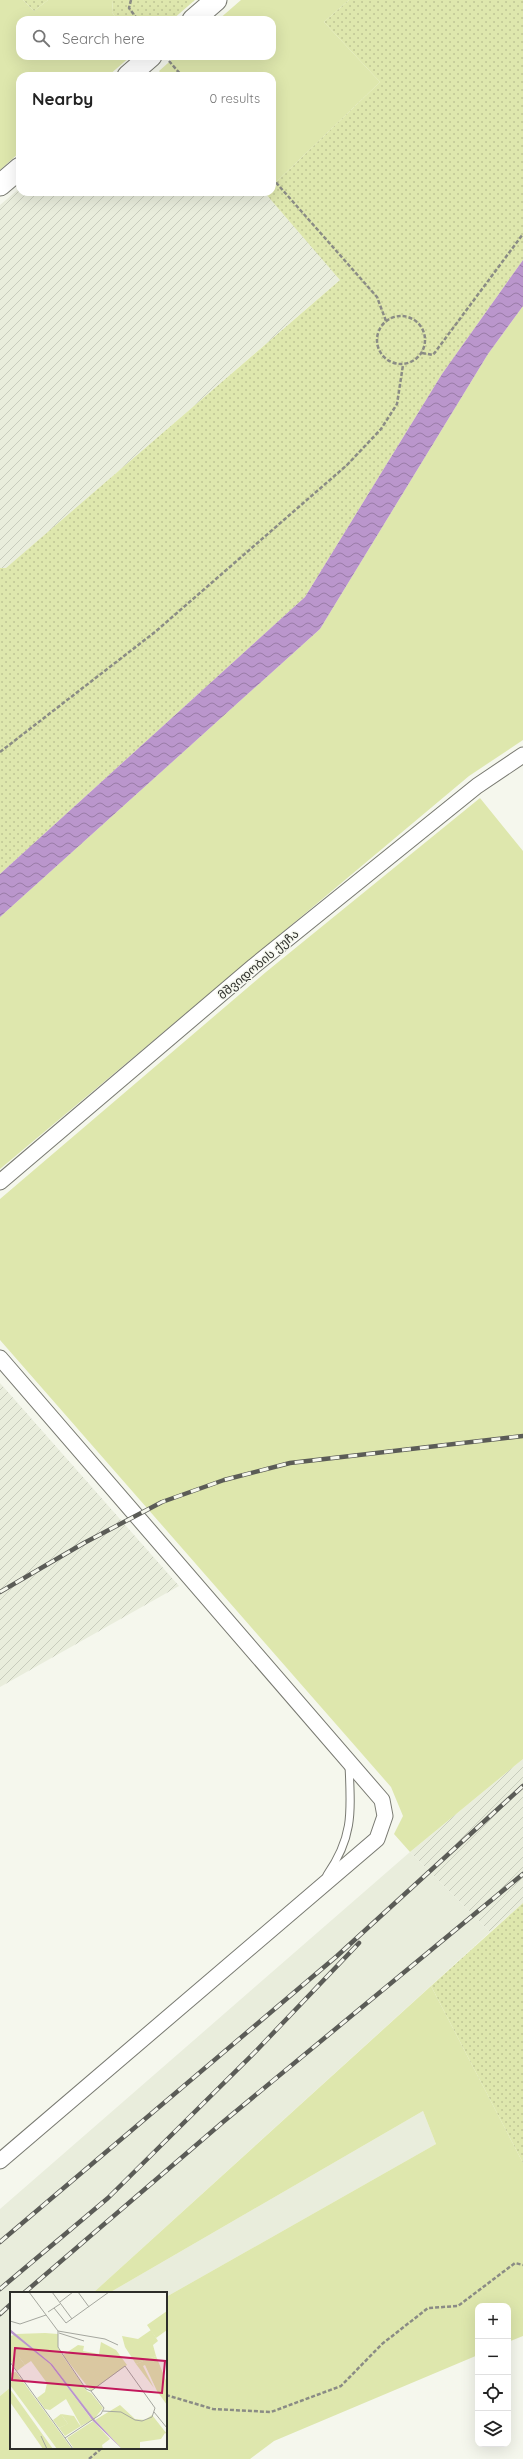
<!DOCTYPE html>
<meta charset="utf-8">
<style>
:root{--surface:#fff;--page:#f6f6f6;--text:#222;--muted:#767676;--line:#e0e0e0}
body{margin:0;font-family:Quicksand,"Noto Sans Georgian",sans-serif;background:var(--page);color:var(--text)}
.controls{position:absolute;right:12px;bottom:12px;display:grid;overflow:hidden;border-radius:8px;box-shadow:0 4px 16px #0002}
.controls button{width:36px;height:36px;display:grid;place-items:center;padding:0;border:0;border-bottom:1px solid var(--line);background:var(--surface);color:var(--text);font:20px sans-serif}
.list{margin:0;padding:0;list-style:none}
h2{display:flex;justify-content:space-between;align-items:center;height:52px;margin:0;padding:0 16px;font-size:17px}
h2 small{font-size:13px;font-weight:400;color:var(--muted)}
.icon{flex:none;width:22px;height:22px;fill:none;stroke:currentColor;stroke-width:2;stroke-linecap:round;stroke-linejoin:round}
.map{position:relative;flex:none;width:523px;height:2459px;overflow:hidden}
.search{position:absolute;background:var(--surface);box-shadow:0 4px 16px #0002;left:16px;top:16px;width:260px;height:44px;display:flex;align-items:center;gap:10px;box-sizing:border-box;padding:0 14px;border-radius:12px;color:var(--muted);font-size:15px}
.panel{position:absolute;background:var(--surface);box-shadow:0 4px 16px #0002;left:16px;top:72px;width:260px;height:124px;border-radius:12px}
.map>svg:first-child{display:block}
.built{fill:#e9eddc}
.industrial{fill:url(#industrial-furrows)}
.green{fill:#dee7ad}
.garden{fill:url(#garden-dots)}
.water{fill:url(#water-waves)}
.lines{fill:none;stroke-linecap:round;stroke-linejoin:round}
.lane-casing{stroke:#787971;stroke-width:9}
.street-casing{stroke:#787971;stroke-width:17}
.secondary-casing{stroke:#787971;stroke-width:23}
.path{stroke:#8a8b85;stroke-width:2.5;stroke-dasharray:4 2;stroke-linecap:butt}
.lane{stroke:#fff;stroke-width:7}
.street{stroke:#fff;stroke-width:15}
.secondary{stroke:#fff;stroke-width:21}
.rail-casing{stroke:#5b5c57;stroke-width:4.5}
.rail{stroke:#f5f7ed;stroke-width:3;stroke-dasharray:9;stroke-linecap:butt}
.labels{text-anchor:middle;dominant-baseline:central;stroke-width:3;stroke-linejoin:round;paint-order:stroke}
.street-label{font-size:12px;fill:#2d2e2a;stroke:#f5f7ed}
.inset-road{fill:none;stroke:#a5a79f;stroke-width:1}
.view{fill:#c2185b;fill-opacity:0.15;stroke:#c2185b;stroke-width:2}
.inset-edge{fill:none;stroke:#2d2e2a;stroke-width:2}
</style>
<div class="map">
<svg width="523" height="2459" viewBox="0 0 523 2459">
<defs>
<pattern id="industrial-furrows" width="10" height="10" patternUnits="userSpaceOnUse"><rect width="10" height="10" fill="#e9eddc"/><path d="M-1 1l2-2M0 10L10 0M9 11l2-2" fill="none" stroke="#c8ccbd"/></pattern>
<pattern id="garden-dots" width="8" height="8" patternUnits="userSpaceOnUse"><rect width="8" height="8" fill="#dee7ad"/><path d="M2 2h.1M6 6h.1" fill="none" stroke="#bfc695" stroke-width="1.8" stroke-linecap="round"/></pattern>
<pattern id="water-waves" width="16" height="10" patternUnits="userSpaceOnUse"><rect width="16" height="10" fill="#ba96cc"/><path d="M0 5q4-4 8 0t8 0" fill="none" stroke="#987ba6"/></pattern>
</defs>
<rect width="100%" height="100%" fill="#f5f7ed"/>
<g class="built">
<polygon points="410,1852 490,1932 93,2293 11,2293 11,2387 0,2396 0,2209"/>
<polygon points="423,2111 436,2144 166,2297 166,2293 109,2293"/>
</g>
<g class="industrial">
<polygon points="20,188 20,192 264,192 341,279 5,569 0,568 0,205"/>
<polygon points="0,1383 179,1586 0,1687"/>
<polygon points="523,1759 523,1903 490,1932 410,1852"/>
</g>
<g class="green">
<polygon points="0,0 23,0 34,11 48,0 113,0 112,12 117,20 20,20 20,56 131,56 108,76 20,76 20,152 0,170"/>
<polygon points="241,0 349,0 324,22 380,82 272,186 272,76 163,76 159,71 176,56 272,56 272,20 218,20"/>
<polygon points="523,306 523,740 469,776 0,1169 0,917 320,629 488,354"/>
<polygon points="480,798 523,851 523,1759 410,1852 394,1834 403,1816 391,1787 0,1340 0,1199 266,972"/>
<polygon points="431,1986 523,2163 523,2336 508,2342 508,2306 478,2306 478,2355 274,2441 250,2459 0,2459 0,2396 11,2387 11,2448 166,2448 166,2297 436,2144 423,2111 109,2293 93,2293"/>
</g>
<g class="garden">
<polygon points="23,0 48,0 34,11"/>
<polygon points="113,0 195,0 172,20 117,20 112,12"/>
<polygon points="349,0 523,0 523,260 442,374 305,597 0,874 0,568 6,568 340,280 265,193 272,192 272,186 380,82 324,22"/>
<polygon points="523,1903 523,2163 431,1986"/>
</g>
<polygon class="water" points="523,260 523,306 488,354 320,629 0,917 0,874 305,597 442,374"/>
<g class="lines">
<defs>
<path id="lane" d="M 327,1875 C 354,1836 351,1811 349,1765"/>
<g id="street">
<polyline points="0,1182 254,966 477,786 523,755"/>
<polyline points="0,1358 382,1800 385,1816 377,1839 0,2161"/>
</g>
<g id="secondary">
<polyline points="193,20 216,0"/>
<polyline points="128,76 151,56"/>
<polyline points="0,185 20,168"/>
</g>
</defs>
<use href="#lane" class="lane-casing"/>
<use href="#street" class="street-casing"/>
<use href="#secondary" class="secondary-casing"/>
<g class="path">
<polyline points="131,0 129,8 138,20"/>
<polyline points="169,61 182,76"/>
<polyline points="272,178 377,297 386,321"/>
<circle cx="401" cy="340" r="24"/>
<polyline points="422,353 433,355 523,234"/>
<polyline points="0,752 155,632 347,465 381,429 397,404 403,365"/>
<polyline points="166,2395 213,2409 271,2412 341,2386 382,2344 428,2308 458,2306 515,2263 523,2265"/>
<polyline points="89,2459 102,2448"/>
</g>
<use href="#lane" class="lane"/>
<use href="#street" class="street"/>
<use href="#secondary" class="secondary"/>
<defs>
<g id="rail">
<polyline points="0,1592 84,1543 162,1502 224,1480 290,1463 523,1436"/>
<polyline points="0,2242 337,1956 523,1786"/>
<polyline points="0,2289 108,2198 257,2050 359,1943"/>
<polyline points="24,2293 223,2122 523,1874"/>
<polyline points="0,2314 11,2304"/>
</g>
</defs>
<use href="#rail" class="rail-casing"/>
<use href="#rail" class="rail"/>
</g>
<g class="labels">
<g class="street-label">
<text transform="translate(258 964) rotate(-40)">მშვიდობის ქუჩა</text>
</g>
</g>
<g transform="translate(10 2292)">
<rect width="157" height="157" fill="#f5f7ed"/>
<path d="M 157,19 L 157,38 L 146,46 L 137,33 ZM 35,41 L 48,42 L 48,56 L 52,63 L 77,99 L 81,101 L 93,116 L 84,127 L 42,72 L 6,42 ZM 91,50 L 106,58 L 117,73 L 81,99 L 53,63 L 68,53 L 74,54 L 73,59 L 89,62 ZM 0,63 L 9,65 L 15,73 L 7,79 L 0,68 ZM 146,64 L 157,91 L 157,113 L 147,99 L 135,73 L 133,74 L 144,96 L 126,72 ZM 6,80 L 62,157 L 47,157 L 0,93 L 3,86 L 0,81 ZM 0,97 L 43,157 L 33,157 L 0,110 ZM 110,113 L 125,127 L 135,128 L 142,123 L 157,142 L 155,141 L 151,147 L 130,150 L 130,157 L 112,157 L 85,128 ZM 83,129 L 100,147 L 92,153 L 93,157 L 64,157 L 57,146 ZM 59,131 L 69,132 L 71,134 L 55,144 L 49,136 Z" fill="#dee7ad"/>
<path d="M 51,122 L 64,124 L 69,132 L 58,132 Z" fill="#dee7ad"/>
<path d="M 141,38 L 148,49 L 143,53 L 146,64 L 126,72 L 115,55 L 112,44 L 128,47 ZM 4,43 L 40,72 L 82,128 L 71,134 L 56,107 L 40,118 L 35,117 L 27,106 L 35,100 L 37,91 L 21,69 L 15,73 L 9,65 L 5,68 L 0,63 L 0,44 ZM 51,122 L 58,132 L 49,136 L 43,128 Z" fill="#dee7ad"/>
<path d="M 0,37 L 42,72 L 85,128 L 112,157 L 83,129 L 40,72 L 1,41 Z" fill="#ba96cc"/>
<path class="inset-road" d="M 19,0 L 48,39 L 48,55 L 53,63 L 76,97 L 81,99 L 94,116 L 91,122 L 55,146M 42,0 L 62,27M 68,0 L 79,15M 50,10 L 63,0M 44,16 L 56,31 L 99,0M 38,20 L 50,12M 0,29 L 10,32 L 36,23M 48,39 L 95,47 L 108,53M 49,41 L 74,49M 0,70 L 63,157M 81,99 L 115,74 L 145,116 L 142,125 L 132,129 L 125,128 L 111,120 L 93,119M 144,120 L 157,136M 31,144 L 37,157"/>
<path class="view" d="M 5,56 L 155,69 L 152,101 L 2,88 Z"/>
<rect width="157" height="157" class="inset-edge"/>
</g>
</svg>
<div class="controls">
<button>+</button>
<button>−</button>
<button><svg class="icon" aria-label="locate" viewBox="0 0 24 24"><circle cx="12" cy="12" r="6"/><path d="M12 2v4M12 18v4M2 12h4M18 12h4"/></svg></button>
<button><svg class="icon" aria-label="layers" viewBox="0 0 24 24"><path d="M12 4l9 5-9 5-9-5zM3 14l9 5 9-5"/></svg></button>
</div>
<div class="search"><svg class="icon" aria-label="search" viewBox="0 0 24 24"><circle cx="10" cy="10" r="6"/><path d="M15 15l6 6"/></svg>Search here</div>
<section class="panel">
<h2>Nearby<small>0 results</small></h2>
<ul class="list">
</ul>
</section>
</div>
